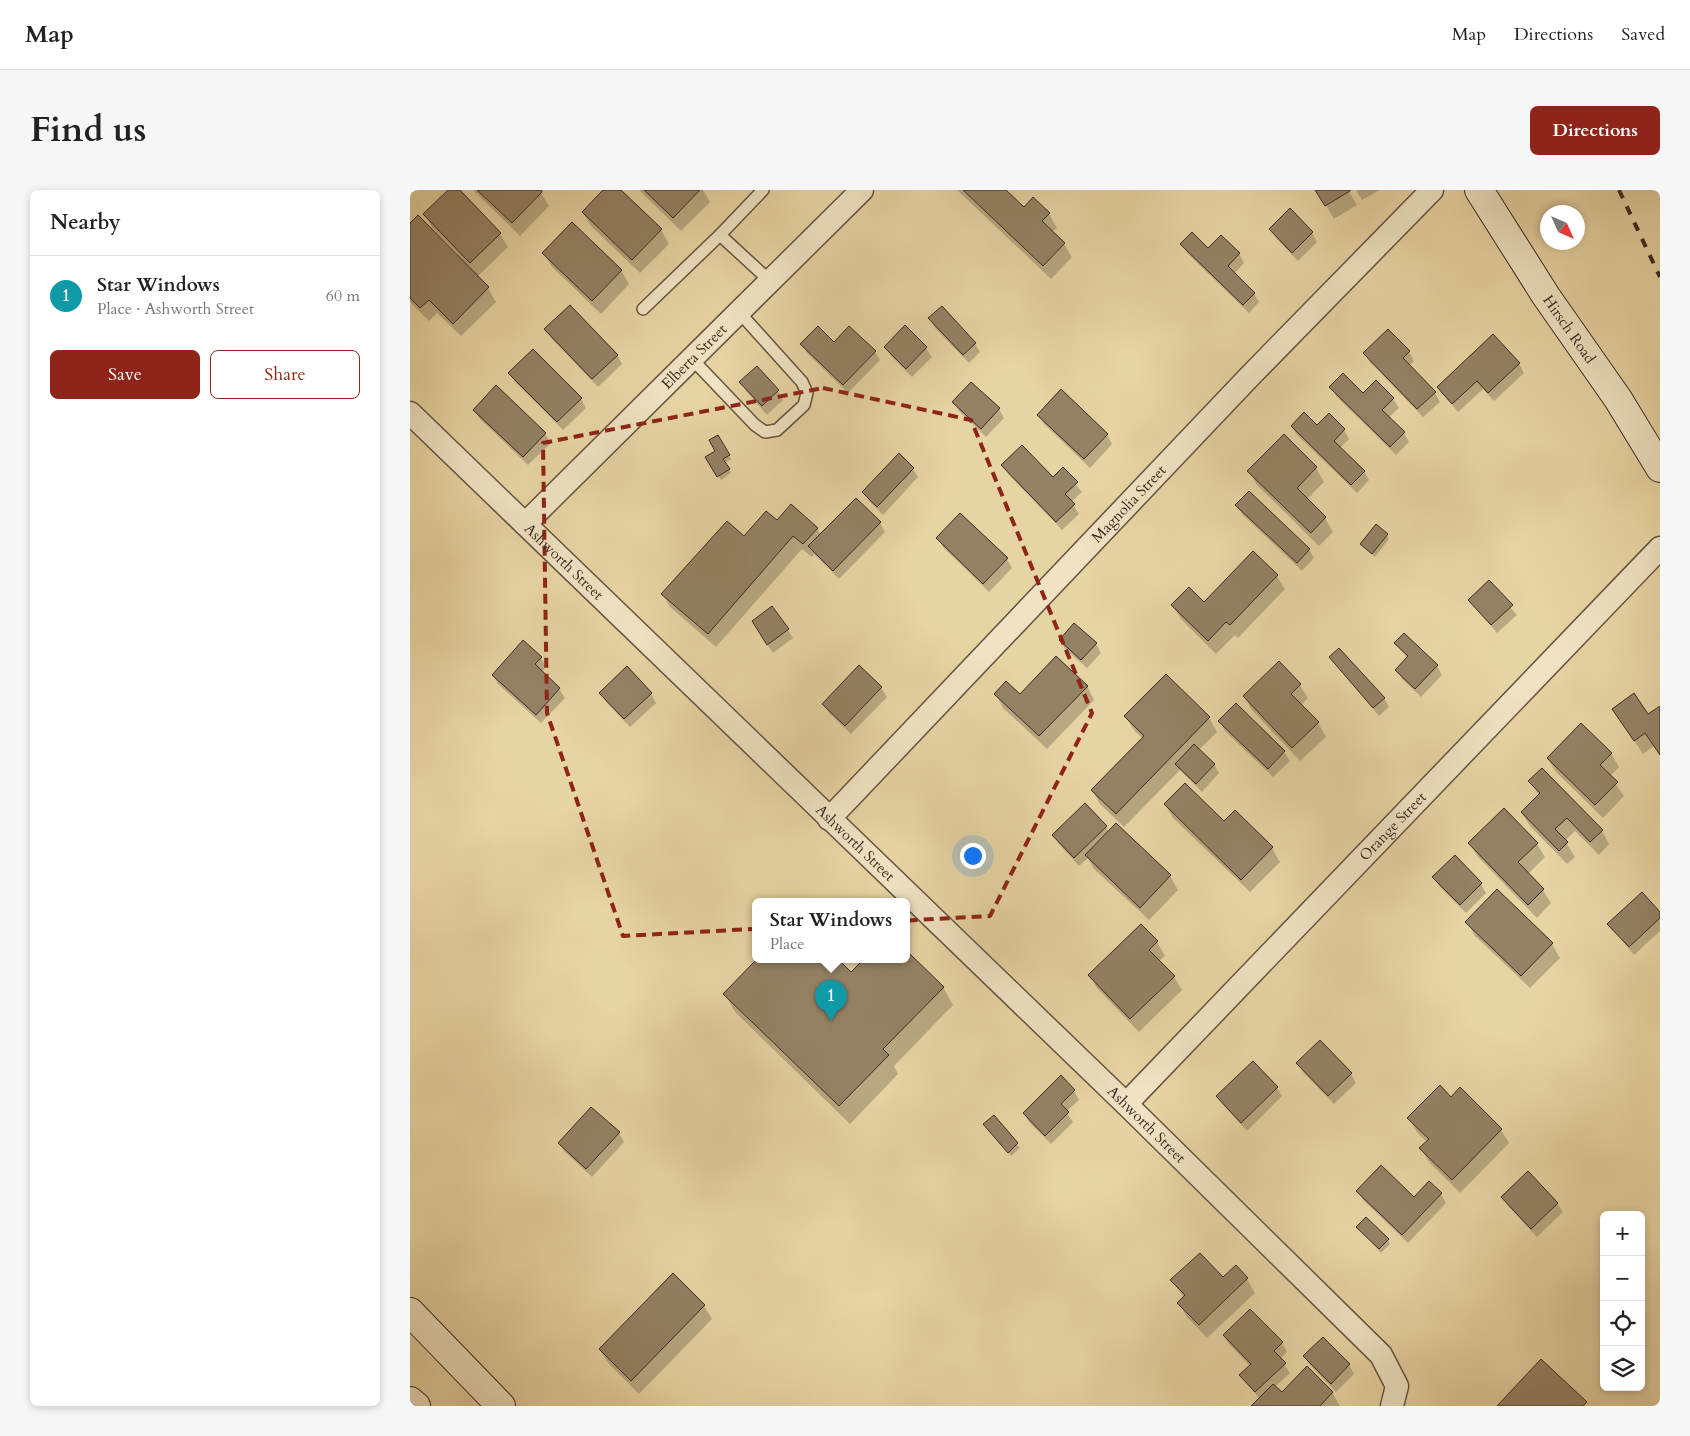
<!DOCTYPE html>
<meta charset="utf-8">
<style>
:root{--surface:#fff;--page:#f6f6f6;--text:#222;--muted:#767676;--line:#e0e0e0;--accent:#8f2418}
body{margin:0;font-family:Cardo,serif;background:var(--page);color:var(--text)}
.controls{position:absolute;right:15px;bottom:15px;display:grid;overflow:hidden;border-radius:8px;box-shadow:0 2px 8px #0003}
.controls button{width:45px;height:45px;display:grid;place-items:center;padding:0;border:0;border-bottom:1px solid var(--line);background:var(--surface);color:var(--text);font:25px sans-serif}
.compass{position:absolute;left:1130px;top:15px;width:45px;height:45px;border-radius:50%;background:var(--surface);box-shadow:0 2px 8px #0003;rotate:135deg}
.you{position:absolute;left:562px;top:665px;width:18px;height:18px;margin:-12px;border:4px solid #fff;border-radius:50%;background:#1a73e8;box-shadow:0 0 0 8px #1a73e833}
.badge{display:grid;place-items:center;width:32px;height:32px;border-radius:50%;background:var(--accent);color:#fff;font-size:16px;font-weight:700}
.pin{position:absolute;translate:-50% -41px;filter:drop-shadow(0 1px 2px #0008)}
.pin::after{content:'';position:absolute;top:26px;width:18px;height:15px;background:inherit;clip-path:polygon(0 0,100% 0,50% 100%)}
.popup{position:absolute;left:342px;top:708px;width:158px;height:65px;box-sizing:border-box;display:grid;place-content:center;border-radius:8px;background:var(--surface);filter:drop-shadow(0 1px 4px #0005);font-size:16px;white-space:nowrap;color:var(--muted)}
.popup b{font-size:19px;color:var(--text)}
.popup::after{content:'';position:absolute;left:50%;top:100%;margin-left:-10px;border:10px solid transparent;border-top-color:var(--surface)}
.list{margin:0;padding:0;list-style:none}
h2{display:flex;justify-content:space-between;align-items:center;height:65px;margin:0;padding:0 20px;font-size:21px}
h2 small{font-size:16px;font-weight:400;color:var(--muted)}
.list li{display:grid;grid-template-columns:32px 1fr auto;gap:15px;align-items:center;box-sizing:border-box;height:80px;padding:0 20px;border-top:1px solid var(--line)}
.list b{display:block;font-size:19px;white-space:nowrap}
.list p{margin:0;font-size:16px;white-space:nowrap;color:var(--muted)}
.list em{font-size:16px;font-style:normal;color:var(--muted)}
.actions{display:flex;gap:10px;padding:15px 20px}
.actions a{flex:1;padding:11px 0;border:1px solid var(--accent);border-radius:8px;text-align:center;font-size:18px;color:var(--accent)}
.actions .main{background:var(--accent);color:#fff}
.icon{flex:none;width:28px;height:28px;fill:none;stroke:currentColor;stroke-width:2;stroke-linecap:round;stroke-linejoin:round}
.map{position:relative;flex:none;width:1250px;height:1216px;overflow:hidden;border-radius:8px}
header{display:flex;align-items:center;gap:30px;box-sizing:border-box;height:70px;padding:0 25px;background:var(--surface);border-bottom:1px solid var(--line)}
header strong{font-size:24px}
nav{display:flex;gap:28px;margin-inline-start:auto;font-size:18px}
.intro{display:flex;align-items:center;justify-content:space-between;box-sizing:border-box;height:120px;padding:0 30px}
h1{margin:0;font-size:35px}
.button{padding:12px 22px;border-radius:8px;background:var(--accent);color:#fff;font-size:18px;font-weight:700}
main{display:flex;gap:30px;padding:0 30px}
aside{flex:1;background:var(--surface);border-radius:8px;box-shadow:0 2px 8px #0003}
.map>svg:first-child{display:block}
.shadow{fill:#0003}
.building{fill:#948265;stroke:#3b2a21}
.lines{fill:none;stroke-linecap:round;stroke-linejoin:round}
.service-casing{stroke:#665442;stroke-width:14}
.minor-casing{stroke:#665442;stroke-width:25}
.secondary-casing{stroke:#3b2a21;stroke-width:30}
.service{stroke:#efe3c3;stroke-width:11}
.minor{stroke:#efe3c3;stroke-width:22}
.secondary{stroke:#efe3c3;stroke-width:28}
.rail{stroke:#3b2a21;stroke-width:4;stroke-dasharray:9 9;stroke-linecap:butt}
.marked{fill:none;stroke:#8f2418;stroke-width:4;stroke-dasharray:10 6;stroke-linejoin:round}
.labels{text-anchor:middle;dominant-baseline:central;stroke-width:5;stroke-linejoin:round;paint-order:stroke}
.street-label{font-size:15px;fill:#3b2a21;stroke:#efe3c3}
</style>
<header>
<strong>Map</strong>
<nav><a>Map</a><a>Directions</a><a>Saved</a></nav>
</header>
<div class="intro"><h1>Find us</h1><a class="button">Directions</a></div>
<main>
<aside>
<h2>Nearby<small></small></h2>
<ul class="list">
<li><span class="badge" style="background:#0f9aa8">1</span><div><b>Star Windows</b><p>Place · Ashworth Street</p></div><em>60 m</em></li>
</ul>
<div class="actions"><a class="main">Save</a><a>Share</a></div>
</aside>
<div class="map">
<svg width="1250" height="1216" viewBox="0 0 1250 1216">
<rect width="100%" height="100%" fill="#e7d4a3"/>
<filter id="stains"><feTurbulence type="fractalNoise" baseFrequency=".004" numOctaves="4"/><feColorMatrix values="0 0 0 0 .2 0 0 0 0 .09 0 0 0 0 .02 0 0 0 .5 -.17"/></filter>
<radialGradient id="worn" r=".72"><stop offset=".6" stop-color="#630" stop-opacity="0"/><stop offset="1" stop-color="#630" stop-opacity=".3"/></radialGradient>
<g class="shadow">
<polygon points="40,0 48,0 90,44 98,57 67,87 78,98 86,112 51,146 27,123 19,131 0,112 0,35 46,66 48,64 22,38 15,24"/>
<polygon points="63,0 129,0 139,16 110,46"/>
<polygon points="195,0 209,0 251,40 259,54 230,83 181,36 173,23"/>
<polygon points="229,0 293,0 300,12 271,41"/>
<polygon points="547,0 594,0 614,19 639,24 647,38 642,42 654,54 662,67 641,89"/>
<polygon points="907,0 938,0 947,15 924,29"/>
<polygon points="946,0 970,0 952,10"/>
<polygon points="861,39 902,43 907,52 888,71 866,48"/>
<polygon points="811,47 829,64 834,73 824,84 844,104 849,112 839,123 777,63 772,54 798,60"/>
<polygon points="134,63 211,80 219,94 191,124 142,77"/>
<polygon points="520,129 565,154 570,162 559,173 525,138"/>
<polygon points="495,137 516,158 522,167 502,187 481,166 476,157"/>
<polygon points="136,140 207,165 212,174 188,197 141,148"/>
<polygon points="424,153 465,162 470,170 438,203 397,163 392,154"/>
<polygon points="999,162 1004,171 999,176 1025,203 1030,212 1013,227 960,172 955,163"/>
<polygon points="1109,174 1114,183 1084,211 1073,199 1048,222 1028,197"/>
<polygon points="346,178 368,201 373,210 357,225 336,201 331,192"/>
<polygon points="100,183 171,209 176,218 153,240 105,192"/>
<polygon points="966,192 983,209 989,218 978,228 994,243 999,252 986,265 926,206 921,197 953,204"/>
<polygon points="86,197 135,244 141,253 118,275 70,229 64,220"/>
<polygon points="544,212 589,219 594,228 576,247 549,221"/>
<polygon points="629,225 697,245 702,254 680,278 634,234"/>
<polygon points="882,237 934,240 939,249 930,258 954,281 959,290 947,303 887,245"/>
<polygon points="874,246 906,278 914,292 896,310 915,328 923,342 909,356 847,295 839,281"/>
<polygon points="307,247 321,269 315,273 321,283 311,290 297,267 307,261"/>
<polygon points="593,276 643,289 653,279 672,302 661,312 669,324 652,340 598,284"/>
<polygon points="503,279 508,287 473,325 459,311 454,303"/>
<polygon points="827,315 899,360 904,368 892,381 832,324"/>
<polygon points="367,332 407,338 411,345 470,333 475,342 429,389 404,364 402,367 392,359 306,457 260,417 253,404 334,348"/>
<polygon points="977,345 979,349 965,367 952,355"/>
<polygon points="528,348 597,369 602,378 579,402 533,357"/>
<polygon points="844,362 867,386 875,399 828,448 825,445 806,464 771,429 763,416 794,414"/>
<polygon points="1079,392 1107,425 1087,443 1059,410"/>
<polygon points="378,440 383,448 363,463 350,444"/>
<polygon points="650,450 686,454 691,463 677,478 655,459"/>
<polygon points="986,453 1027,476 1032,485 1011,507 992,489 987,480 998,469"/>
<polygon points="920,467 974,508 979,517 969,526"/>
<polygon points="131,468 136,477 131,482 149,499 155,508 131,533 88,494 83,485"/>
<polygon points="449,477 471,498 477,507 441,544 419,523 414,514"/>
<polygon points="756,486 799,528 807,542 789,560 804,574 809,583 792,602 770,580 714,637 690,614 682,600 733,549 724,540 716,527"/>
<polygon points="890,495 898,508 891,515 908,533 916,547 890,571 842,520 834,506"/>
<polygon points="677,496 684,510 637,559 593,518 586,504 610,506"/>
<polygon points="191,503 241,504 246,513 220,537 196,512"/>
<polygon points="826,515 874,562 880,571 863,587 815,541 810,532"/>
<polygon points="1250,518 1250,565 1244,556 1233,564 1203,519 1238,526"/>
<polygon points="1201,563 1209,577 1200,586 1214,606 1193,628 1146,582 1138,569"/>
<polygon points="1120,591 1192,641 1199,654 1189,665 1165,641 1155,651 1165,667 1157,674 1120,636 1112,623 1129,606"/>
<polygon points="755,614 814,633 825,622 862,658 870,672 840,702 763,628"/>
<polygon points="696,637 699,642 760,686 768,700 739,730 684,679 678,668 669,676 649,654 643,645"/>
<polygon points="1060,653 1127,654 1135,667 1118,684 1133,700 1141,713 1127,728 1068,667"/>
<polygon points="1024,687 1071,694 1076,703 1056,723 1029,696"/>
<polygon points="1250,724 1250,741 1224,765 1199,734"/>
<polygon points="1057,732 1142,754 1150,768 1120,798 1065,746"/>
<polygon points="731,736 747,752 755,766 749,771 764,787 772,800 729,842 687,798 680,785"/>
<polygon points="499,765 533,797 543,815 484,876 488,884 440,934 325,822 315,804 348,770 427,770 441,784 453,772 451,770 495,770"/>
<polygon points="888,873 941,884 946,893 924,914 893,882"/>
<polygon points="867,898 872,906 837,941 813,915 807,907"/>
<polygon points="664,901 669,910 656,922 663,932 641,954 619,932 614,923"/>
<polygon points="1041,908 1091,940 1099,953 1050,1003 1019,972 1011,959 1017,952 1007,942 999,928"/>
<polygon points="182,919 209,943 214,952 182,987 155,962 150,954"/>
<polygon points="584,927 610,958 601,966 577,939"/>
<polygon points="1019,993 1031,1004 1036,1013 998,1053 953,1010 948,1001 1004,1009"/>
<polygon points="1093,1007 1147,1013 1153,1022 1127,1047 1098,1016"/>
<polygon points="948,1037 978,1050 980,1054 971,1063"/>
<polygon points="826,1077 837,1089 845,1103 797,1148 777,1127 769,1113 774,1108 762,1090 813,1089"/>
<polygon points="294,1116 302,1129 229,1204 198,1173 190,1160"/>
<polygon points="840,1120 872,1153 877,1162 870,1169 880,1183 865,1197 872,1204 922,1202 930,1216 843,1216 850,1209 830,1186 840,1176 819,1154 814,1146"/>
<polygon points="913,1148 939,1175 944,1184 926,1202 900,1175 894,1166"/>
</g>
<g class="building">
<polygon points="38,0 50,0 91,43 60,73 13,24"/>
<polygon points="67,0 131,0 132,2 102,33"/>
<polygon points="193,0 211,0 252,39 222,70 172,22"/>
<polygon points="234,0 290,0 263,28"/>
<polygon points="553,0 596,0 614,17 623,7 640,23 632,31 655,53 633,76"/>
<polygon points="905,0 940,0 940,1 915,16"/>
<polygon points="880,18 903,42 882,63 859,39"/>
<polygon points="8,25 79,97 43,134 19,110 10,118 0,108 0,33"/>
<polygon points="162,32 212,80 182,111 132,63"/>
<polygon points="782,42 798,58 811,45 830,63 818,76 845,103 833,115 770,54"/>
<polygon points="160,115 208,165 182,189 134,139"/>
<polygon points="532,116 566,153 553,165 518,128"/>
<polygon points="495,135 517,157 496,179 474,157"/>
<polygon points="408,136 424,152 439,136 466,161 433,195 390,154"/>
<polygon points="978,139 1000,161 993,168 1026,202 1007,219 953,163"/>
<polygon points="1083,144 1110,173 1078,203 1067,191 1042,214 1027,197"/>
<polygon points="123,159 172,208 147,232 98,183"/>
<polygon points="347,176 369,200 352,216 329,192"/>
<polygon points="933,183 953,203 966,190 984,208 972,220 995,242 980,257 919,197"/>
<polygon points="561,192 590,218 571,239 542,212"/>
<polygon points="86,195 136,243 113,267 63,220"/>
<polygon points="651,199 698,244 674,269 627,225"/>
<polygon points="894,222 907,235 919,223 935,239 924,251 955,281 941,295 881,236"/>
<polygon points="874,244 907,277 887,298 916,327 901,343 837,281"/>
<polygon points="308,245 320,265 313,269 320,279 307,287 295,267 305,261 299,250"/>
<polygon points="612,255 643,287 653,277 668,292 655,304 665,314 646,332 591,275"/>
<polygon points="489,263 504,278 467,317 452,302"/>
<polygon points="839,301 900,359 887,373 825,315"/>
<polygon points="446,308 471,332 423,381 398,356"/>
<polygon points="381,314 408,338 393,354 383,346 298,444 251,404 317,331 334,346 356,321 367,330"/>
<polygon points="550,323 598,368 573,394 526,348"/>
<polygon points="966,334 978,344 962,364 950,354"/>
<polygon points="843,361 868,385 820,435 816,432 798,451 761,415 779,397 794,412"/>
<polygon points="1079,390 1103,415 1081,435 1058,410"/>
<polygon points="362,416 379,439 357,455 342,431"/>
<polygon points="664,433 687,453 671,470 649,450"/>
<polygon points="994,443 1028,475 1005,499 985,480 998,466 984,453"/>
<polygon points="113,450 132,467 125,474 150,498 126,525 82,485"/>
<polygon points="929,458 975,508 963,518 919,467"/>
<polygon points="646,466 678,496 629,546 584,504 596,491 610,504"/>
<polygon points="869,471 891,494 881,504 909,532 882,558 833,506"/>
<polygon points="449,475 472,497 435,536 412,514"/>
<polygon points="217,476 242,503 214,529 189,503"/>
<polygon points="756,484 800,527 706,624 681,600 734,546 714,526"/>
<polygon points="1224,503 1238,524 1250,516 1250,565 1235,543 1224,551 1202,519"/>
<polygon points="826,513 875,561 858,579 808,531"/>
<polygon points="1171,533 1202,563 1190,575 1208,592 1185,615 1137,568"/>
<polygon points="784,554 805,574 786,594 765,574"/>
<polygon points="1132,578 1193,640 1180,652 1157,628 1145,639 1158,652 1149,661 1111,622 1130,603 1118,591"/>
<polygon points="775,593 814,631 825,620 863,657 831,690 754,614"/>
<polygon points="675,613 697,636 664,668 642,645"/>
<polygon points="1094,618 1128,653 1108,672 1134,699 1118,715 1058,653"/>
<polygon points="706,633 761,685 730,718 675,665"/>
<polygon points="1045,665 1072,693 1050,715 1022,687"/>
<polygon points="1087,699 1143,753 1111,786 1055,732"/>
<polygon points="1232,702 1250,722 1250,728 1219,757 1197,734"/>
<polygon points="731,734 748,751 739,760 765,786 720,829 678,785"/>
<polygon points="499,763 534,797 473,859 479,865 429,916 313,804 346,770 429,770 441,782 453,770 496,770"/>
<polygon points="910,850 942,883 918,906 886,873"/>
<polygon points="843,871 868,897 831,933 806,906"/>
<polygon points="651,885 665,900 651,914 659,922 635,946 613,923"/>
<polygon points="1030,895 1041,907 1050,897 1092,939 1042,990 1009,958 1019,949 997,928"/>
<polygon points="181,917 210,942 176,979 148,953"/>
<polygon points="584,925 608,953 598,963 573,934"/>
<polygon points="971,975 1004,1007 1019,991 1032,1003 992,1045 946,1001"/>
<polygon points="1118,981 1148,1013 1121,1039 1091,1007"/>
<polygon points="956,1027 979,1049 969,1059 946,1037"/>
<polygon points="790,1063 813,1087 826,1075 838,1088 789,1135 767,1113 775,1105 760,1090"/>
<polygon points="263,1083 295,1115 221,1191 189,1159"/>
<polygon points="840,1119 873,1152 864,1161 876,1173 845,1202 829,1185 841,1174 813,1145"/>
<polygon points="913,1147 940,1174 921,1194 893,1166"/>
<polygon points="1131,1169 1177,1212 1173,1216 1087,1216"/>
<polygon points="897,1176 923,1202 910,1216 841,1216 863,1194 872,1202"/>
</g>
<g class="lines">
<defs>
<g id="service">
<polyline points="310,45 353,0"/>
<polyline points="233,119 310,45 360,91"/>
<polyline points="282,169 345,235 355,242 367,240 394,215 397,203 392,192 329,122"/>
</g>
<g id="minor">
<path id="s1" d="M 0,223 L 716,914 L 971,1165 L 987,1196 L 982,1216"/>
<path id="s2" d="M 115,334 L 452,0"/>
<path id="s3" d="M 419,629 L 841,185 L 1022,0"/>
<path id="s4" d="M 716,914 L 1250,358"/>
</g>
<g id="secondary">
<path id="s5" d="M 1069,0 L 1136,106 L 1208,209 L 1250,278"/>
<polyline points="0,1122 91,1216"/>
<polyline points="0,1211 6,1216"/>
</g>
</defs>
<use href="#service" class="service-casing"/>
<use href="#minor" class="minor-casing"/>
<use href="#secondary" class="secondary-casing"/>
<use href="#service" class="service"/>
<use href="#minor" class="minor"/>
<use href="#secondary" class="secondary"/>
<polyline class="rail" points="1209,0 1250,87"/>
</g>
<path class="marked" d="M 413,198 L 561,230 L 682,523 L 580,726 L 213,746 L 137,523 L 133,253 Z"/>
<g class="labels">
<g class="street-label">
<text stroke="none"><textPath href="#s5" startOffset="166">Hirsch Road</textPath></text>
<text stroke="none"><textPath href="#s2" startOffset="238">Elberta Street</textPath></text>
<text stroke="none"><textPath href="#s3" startOffset="435">Magnolia Street</textPath></text>
<text stroke="none"><textPath href="#s1" startOffset="214">Ashworth Street</textPath></text>
<text stroke="none"><textPath href="#s4" startOffset="385">Orange Street</textPath></text>
<text stroke="none"><textPath href="#s1" startOffset="619">Ashworth Street</textPath></text>
<text stroke="none"><textPath href="#s1" startOffset="1024">Ashworth Street</textPath></text>
</g>
</g>
<rect width="100%" height="100%" filter="url(#stains)"/>
<rect width="100%" height="100%" fill="url(#worn)"/>
</svg>
<div class="controls">
<button>+</button>
<button>−</button>
<button><svg class="icon" aria-label="locate" viewBox="0 0 24 24"><circle cx="12" cy="12" r="6"/><path d="M12 2v4M12 18v4M2 12h4M18 12h4"/></svg></button>
<button><svg class="icon" aria-label="layers" viewBox="0 0 24 24"><path d="M12 4l9 5-9 5-9-5zM3 14l9 5 9-5"/></svg></button>
</div>
<svg class="compass" viewBox="-18 -18 36 36"><path d="M0-13l5 13h-10z" fill="#e53935"/><path d="M0 13l5-13h-10z" fill="#767676"/></svg>
<div class="you"></div>
<div class="pin badge" style="left:421px;top:831px;background:#0f9aa8">1</div>
<div class="popup"><b>Star Windows</b>Place</div>
</div>
</main>
